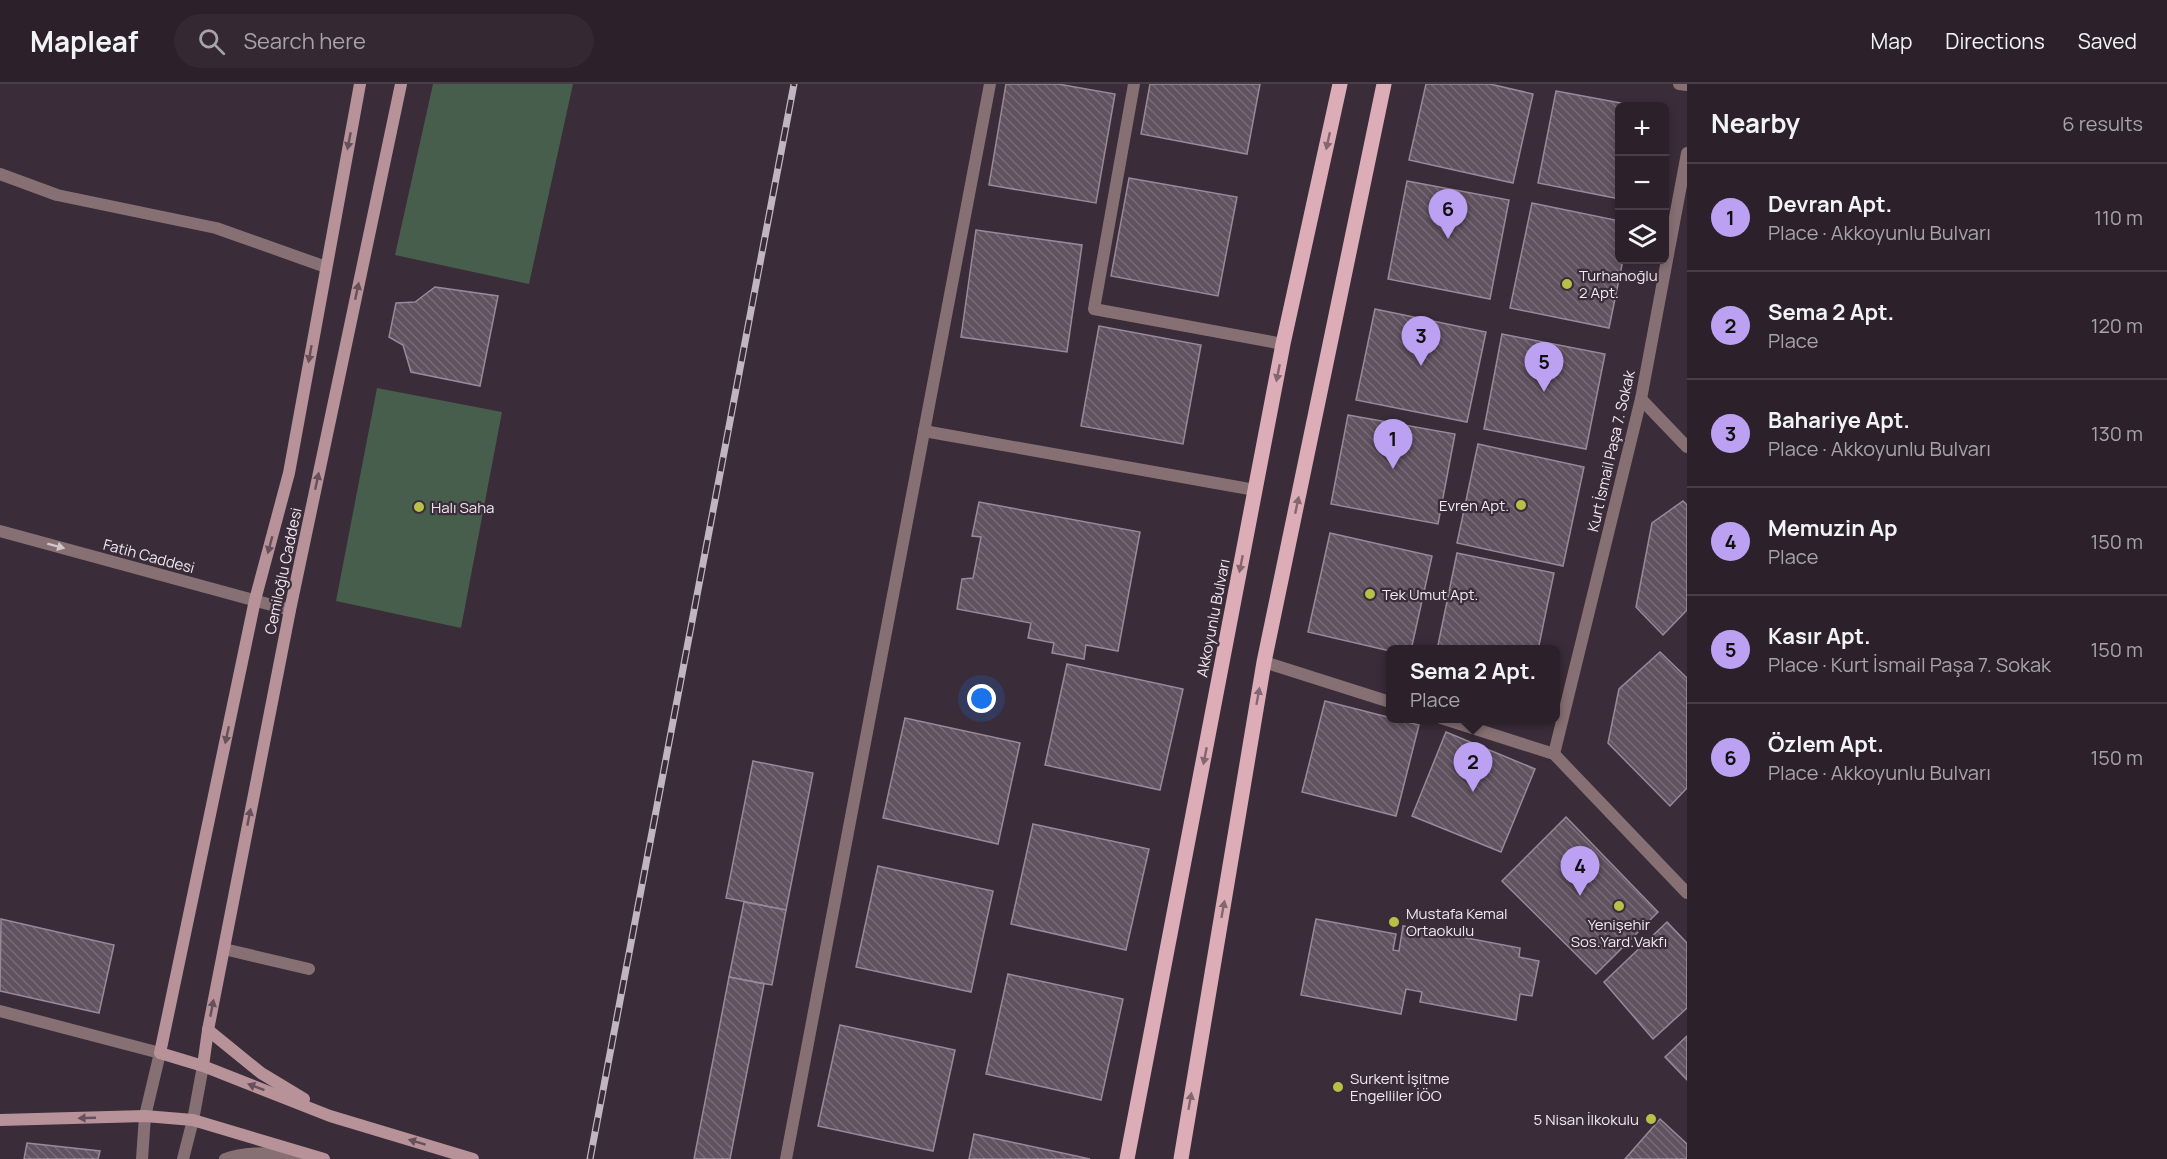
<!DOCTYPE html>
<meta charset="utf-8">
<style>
:root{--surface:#2c212b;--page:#342933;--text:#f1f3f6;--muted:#a6a3a9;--line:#483e47;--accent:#bca0f2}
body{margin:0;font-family:Manrope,sans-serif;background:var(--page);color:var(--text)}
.controls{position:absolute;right:18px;top:18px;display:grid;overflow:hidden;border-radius:9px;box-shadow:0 3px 9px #0003}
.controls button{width:54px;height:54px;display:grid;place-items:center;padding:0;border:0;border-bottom:2px solid var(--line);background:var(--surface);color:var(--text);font:30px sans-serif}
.you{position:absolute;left:982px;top:615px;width:21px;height:21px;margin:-15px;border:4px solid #fff;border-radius:50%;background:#1a73e8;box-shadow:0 0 0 9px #1a73e833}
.badge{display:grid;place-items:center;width:39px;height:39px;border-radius:50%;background:var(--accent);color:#111;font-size:20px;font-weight:700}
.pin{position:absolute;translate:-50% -50px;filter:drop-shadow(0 2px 3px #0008)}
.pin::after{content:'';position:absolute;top:32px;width:21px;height:18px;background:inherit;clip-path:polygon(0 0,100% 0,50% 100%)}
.popup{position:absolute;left:1386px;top:561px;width:174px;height:78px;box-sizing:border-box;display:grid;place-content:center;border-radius:9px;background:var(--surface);filter:drop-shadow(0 2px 4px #0005);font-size:20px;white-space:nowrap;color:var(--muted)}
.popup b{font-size:22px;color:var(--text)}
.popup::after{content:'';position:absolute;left:50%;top:100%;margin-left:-12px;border:12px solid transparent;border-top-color:var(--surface)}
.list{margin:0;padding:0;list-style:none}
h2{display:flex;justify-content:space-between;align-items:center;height:78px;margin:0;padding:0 24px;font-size:26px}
h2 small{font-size:20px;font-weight:400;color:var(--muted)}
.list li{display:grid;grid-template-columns:39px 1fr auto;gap:18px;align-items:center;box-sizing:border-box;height:108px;padding:0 24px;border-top:2px solid var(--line)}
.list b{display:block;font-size:22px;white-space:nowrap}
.list p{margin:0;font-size:20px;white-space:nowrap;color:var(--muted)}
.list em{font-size:20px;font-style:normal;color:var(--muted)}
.icon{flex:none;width:33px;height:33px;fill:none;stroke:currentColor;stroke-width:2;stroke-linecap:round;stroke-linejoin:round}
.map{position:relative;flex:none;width:1687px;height:1075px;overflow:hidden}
header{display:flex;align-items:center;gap:36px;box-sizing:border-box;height:84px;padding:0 30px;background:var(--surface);border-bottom:2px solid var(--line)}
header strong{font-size:28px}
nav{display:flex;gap:33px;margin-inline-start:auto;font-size:21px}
.search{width:420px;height:54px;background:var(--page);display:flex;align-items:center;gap:15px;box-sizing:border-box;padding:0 21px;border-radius:33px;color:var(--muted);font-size:22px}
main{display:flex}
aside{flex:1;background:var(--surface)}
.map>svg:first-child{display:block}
.green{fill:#465e4b}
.building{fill:url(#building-back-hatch);stroke:#9a8999;stroke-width:1.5}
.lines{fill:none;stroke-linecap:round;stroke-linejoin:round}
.service{stroke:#877074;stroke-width:12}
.minor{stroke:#877074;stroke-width:12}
.tertiary{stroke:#877074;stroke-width:12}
.secondary{stroke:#b79299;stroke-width:12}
.primary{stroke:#dcadb6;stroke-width:15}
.rail-casing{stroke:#c0b6bf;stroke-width:7}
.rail{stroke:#3a2c39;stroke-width:4.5;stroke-dasharray:14;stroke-linecap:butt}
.oneway{fill:#66505b}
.oneway2{fill:#836671}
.oneway3{fill:#d1c4cb}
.poi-dot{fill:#b7c148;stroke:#3a2c39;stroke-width:2}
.labels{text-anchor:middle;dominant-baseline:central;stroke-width:4.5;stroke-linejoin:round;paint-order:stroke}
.poi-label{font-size:15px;fill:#f1e8f0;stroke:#3a2c39;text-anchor:start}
.street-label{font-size:15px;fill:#f1e8f0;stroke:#3a2c39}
</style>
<header>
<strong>Mapleaf</strong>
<div class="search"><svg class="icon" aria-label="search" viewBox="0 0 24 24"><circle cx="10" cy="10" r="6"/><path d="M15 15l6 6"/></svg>Search here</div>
<nav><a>Map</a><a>Directions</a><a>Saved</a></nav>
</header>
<main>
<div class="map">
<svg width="1687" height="1075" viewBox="0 0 1687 1075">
<defs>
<pattern id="building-back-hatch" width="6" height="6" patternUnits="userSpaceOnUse" patternTransform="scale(1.5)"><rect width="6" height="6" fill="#615260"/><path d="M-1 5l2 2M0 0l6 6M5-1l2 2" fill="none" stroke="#786b77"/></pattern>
</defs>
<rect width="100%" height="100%" fill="#3a2c39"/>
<g class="green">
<polygon points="433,0 573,0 529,200 395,171"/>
<polygon points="377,304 502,328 461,544 336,517"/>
</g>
<g class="building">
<polygon points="1006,0 1058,0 1115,10 1096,119 989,101"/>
<polygon points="1150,0 1260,0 1247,70 1141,50"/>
<polygon points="1426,0 1490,0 1533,10 1513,99 1409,76"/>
<polygon points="1556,7 1637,22 1620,22 1620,115 1538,99"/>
<polygon points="1129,94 1237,113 1218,212 1111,192"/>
<polygon points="1407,97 1509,116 1490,215 1388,195"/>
<polygon points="1532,119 1620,137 1620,176 1623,176 1609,244 1510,224"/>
<polygon points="976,146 1082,161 1067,268 961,253"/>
<polygon points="435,203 498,212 480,302 411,288 403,261 389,253 396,219 415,218"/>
<polygon points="1375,225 1486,248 1467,338 1356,316"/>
<polygon points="1099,242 1201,261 1183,360 1081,342"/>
<polygon points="1502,250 1605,270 1586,365 1484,345"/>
<polygon points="1348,331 1455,350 1438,440 1331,420"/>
<polygon points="1478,360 1584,383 1563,482 1457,459"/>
<polygon points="1683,417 1687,421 1687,526 1663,551 1636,523 1652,439"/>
<polygon points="979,418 1140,448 1118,567 1086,561 1084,575 1052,569 1054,559 1028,554 1031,539 957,525 962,495 973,494 981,453 972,452"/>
<polygon points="1330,449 1432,472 1411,566 1390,567 1308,548"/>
<polygon points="1457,469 1554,489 1538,566 1437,566"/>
<polygon points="1660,568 1687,594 1687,704 1670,722 1608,659 1619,605"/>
<polygon points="1067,580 1183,605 1160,706 1045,681"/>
<polygon points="1325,617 1419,641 1396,732 1302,708"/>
<polygon points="905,634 1020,659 998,760 883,734"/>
<polygon points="1446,648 1535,685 1501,768 1412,732"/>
<polygon points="753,677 813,689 786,826 726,814"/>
<polygon points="1566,733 1658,828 1596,890 1502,797"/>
<polygon points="1033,740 1149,765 1126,866 1011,840"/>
<polygon points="878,782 993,807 971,908 856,883"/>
<polygon points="744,818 786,826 772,901 729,893"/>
<polygon points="1,835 114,861 99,929 0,907"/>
<polygon points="1316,835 1396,850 1393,866 1399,867 1403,842 1520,864 1519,873 1539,877 1532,912 1520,910 1516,936 1420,918 1422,908 1406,905 1401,930 1301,911"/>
<polygon points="1667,838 1687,859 1687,924 1653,955 1604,898"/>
<polygon points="1008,890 1123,915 1101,1016 986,990"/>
<polygon points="729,893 764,900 730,1075 694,1075"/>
<polygon points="840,941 955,966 933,1067 818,1042"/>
<polygon points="1687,952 1687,996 1665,973"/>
<polygon points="1660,1035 1687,1060 1687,1075 1625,1075"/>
<polygon points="974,1050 1090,1075 969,1075"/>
<polygon points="27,1059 100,1067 98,1075 24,1075"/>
</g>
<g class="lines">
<g class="service">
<polyline points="1134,0 1094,225 1283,260"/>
<polyline points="224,865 309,885"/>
</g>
<g class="minor">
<polyline points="1679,0 1687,1"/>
<polyline points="0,90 57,111 216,144 326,183"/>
<polyline points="1641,315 1687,363"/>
<polyline points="924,347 1255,406"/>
<polyline points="1264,578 1390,618"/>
<polyline points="1441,634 1554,670 1687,809"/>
<polyline points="1554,670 1641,315 1687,69"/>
<polyline points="0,927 160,969"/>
<polyline points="786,1075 990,0"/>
</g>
<g class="tertiary">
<polyline points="0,447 290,526"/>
<polyline points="142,1075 145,1032 160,969"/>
<polyline points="183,1075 193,1036 203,982"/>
<path d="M 225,1075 C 249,1066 279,1070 304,1070"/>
</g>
<g class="secondary">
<polyline points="360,0 289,389 255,516 160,969 203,982 330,1032 473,1075"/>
<polyline points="208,946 261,989 304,1015"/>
<polyline points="203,982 208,946 290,526 401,0"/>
<polyline points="0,1036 145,1032 193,1036 324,1075"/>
</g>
<g class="primary">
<polyline points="1127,1075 1283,260 1340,0"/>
<polyline points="1181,1075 1264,578 1384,0"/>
</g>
<defs>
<polyline id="rail" points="590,1075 794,0"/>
</defs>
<use href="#rail" class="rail-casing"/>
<use href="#rail" class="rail"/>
</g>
<defs><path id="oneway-solid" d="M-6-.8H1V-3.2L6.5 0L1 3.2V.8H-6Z" transform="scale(1.5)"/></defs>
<g class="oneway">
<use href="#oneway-solid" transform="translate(349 57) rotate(101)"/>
<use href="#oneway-solid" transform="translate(357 207) rotate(-78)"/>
<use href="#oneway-solid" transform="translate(310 270) rotate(100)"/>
<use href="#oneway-solid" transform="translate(317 397) rotate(-78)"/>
<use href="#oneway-solid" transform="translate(270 461) rotate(105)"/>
<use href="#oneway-solid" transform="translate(227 651) rotate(102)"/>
<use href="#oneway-solid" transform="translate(249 733) rotate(-79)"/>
<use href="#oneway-solid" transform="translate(212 924) rotate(-79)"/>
<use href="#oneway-solid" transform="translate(256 1003) rotate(-159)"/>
<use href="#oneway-solid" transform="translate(87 1034) rotate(178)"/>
<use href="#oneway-solid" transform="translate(417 1058) rotate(-163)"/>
</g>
<g class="oneway2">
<use href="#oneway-solid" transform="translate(1328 57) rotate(102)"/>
<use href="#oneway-solid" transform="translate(1278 289) rotate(101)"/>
<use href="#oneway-solid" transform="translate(1297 421) rotate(-78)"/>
<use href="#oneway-solid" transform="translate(1241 480) rotate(101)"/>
<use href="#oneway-solid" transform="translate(1258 612) rotate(-80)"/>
<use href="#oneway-solid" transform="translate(1205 672) rotate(101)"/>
<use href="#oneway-solid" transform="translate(1223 825) rotate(-80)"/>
<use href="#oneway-solid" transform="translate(1190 1017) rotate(-80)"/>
</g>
<use class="oneway3" href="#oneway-solid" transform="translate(56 462) rotate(15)"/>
<g class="poi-dot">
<circle cx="1567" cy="200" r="6"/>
<circle cx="1521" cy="421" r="6"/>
<circle cx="419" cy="423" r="6"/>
<circle cx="1370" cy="510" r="6"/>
<circle cx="1619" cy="822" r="6"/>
<circle cx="1394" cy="838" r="6"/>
<circle cx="1338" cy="1003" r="6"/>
<circle cx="1651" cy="1035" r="6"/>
</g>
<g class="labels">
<g class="poi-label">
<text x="1579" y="191">Turhanoğlu<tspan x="1579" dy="17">2 Apt.</tspan></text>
<text x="1509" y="421" text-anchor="end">Evren Apt.</text>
<text x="431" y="423">Halı Saha</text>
<text x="1382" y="510">Tek Umut Apt.</text>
<text x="1406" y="829">Mustafa Kemal<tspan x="1406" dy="17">Ortaokulu</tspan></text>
<text x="1619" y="840" text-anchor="middle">Yenişehir<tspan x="1619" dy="17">Sos.Yard.Vakfı</tspan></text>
<text x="1350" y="994">Surkent İşitme<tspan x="1350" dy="17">Engelliler İÖO</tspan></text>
<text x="1639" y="1035" text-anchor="end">5 Nisan İlkokulu</text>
</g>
<g class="street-label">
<text transform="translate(1611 367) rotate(-77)">Kurt İsmail Paşa 7. Sokak</text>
<text transform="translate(149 472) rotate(15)">Fatih Caddesi</text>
<text transform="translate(283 487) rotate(-78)">Cemiloğlu Caddesi</text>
<text transform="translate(1213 534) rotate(-79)">Akkoyunlu Bulvarı</text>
</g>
</g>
</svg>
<div class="controls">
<button>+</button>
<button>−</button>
<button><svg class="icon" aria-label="layers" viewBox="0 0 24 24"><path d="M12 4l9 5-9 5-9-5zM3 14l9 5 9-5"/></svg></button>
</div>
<div class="you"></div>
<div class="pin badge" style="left:1393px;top:385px">1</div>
<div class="pin badge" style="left:1473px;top:708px">2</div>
<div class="popup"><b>Sema 2 Apt.</b>Place</div>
<div class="pin badge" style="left:1421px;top:282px">3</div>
<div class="pin badge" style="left:1580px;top:812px">4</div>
<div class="pin badge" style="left:1544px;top:308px">5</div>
<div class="pin badge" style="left:1448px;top:155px">6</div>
</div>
<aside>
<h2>Nearby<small>6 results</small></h2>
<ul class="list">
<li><span class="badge">1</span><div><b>Devran Apt.</b><p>Place · Akkoyunlu Bulvarı</p></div><em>110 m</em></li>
<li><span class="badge">2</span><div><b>Sema 2 Apt.</b><p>Place</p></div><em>120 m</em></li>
<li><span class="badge">3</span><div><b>Bahariye Apt.</b><p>Place · Akkoyunlu Bulvarı</p></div><em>130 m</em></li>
<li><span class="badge">4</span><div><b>Memuzin Ap</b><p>Place</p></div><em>150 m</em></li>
<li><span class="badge">5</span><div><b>Kasır Apt.</b><p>Place · Kurt İsmail Paşa 7. Sokak</p></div><em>150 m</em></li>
<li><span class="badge">6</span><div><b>Özlem Apt.</b><p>Place · Akkoyunlu Bulvarı</p></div><em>150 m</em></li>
</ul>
</aside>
</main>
